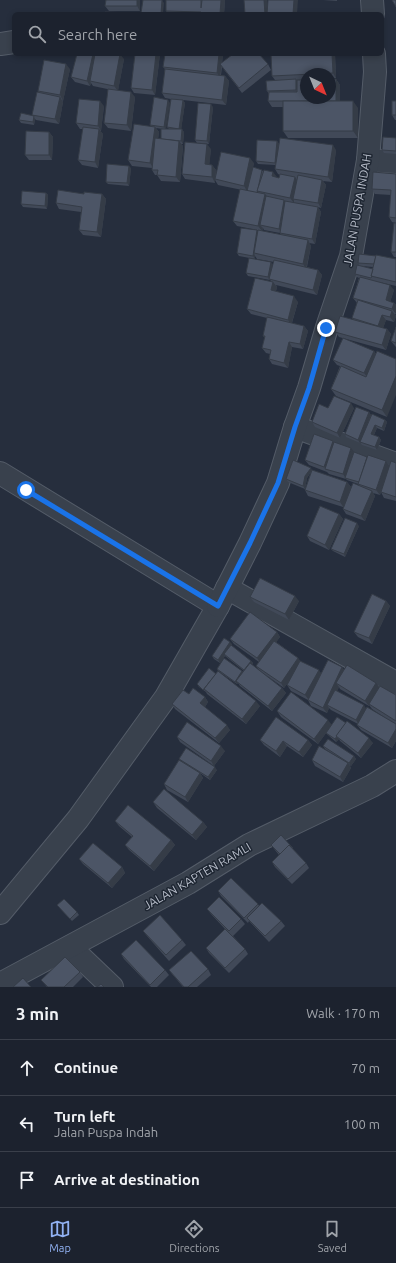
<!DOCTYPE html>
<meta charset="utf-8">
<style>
:root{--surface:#1c222e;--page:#252a36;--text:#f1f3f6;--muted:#a0a4aa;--line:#3a3f4a;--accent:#91b1f2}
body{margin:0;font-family:Ubuntu,sans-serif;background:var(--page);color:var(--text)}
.compass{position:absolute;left:300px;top:68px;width:36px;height:36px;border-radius:50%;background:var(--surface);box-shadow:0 2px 6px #0003;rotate:137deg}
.stop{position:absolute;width:12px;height:12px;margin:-9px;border:3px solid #1a73e8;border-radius:50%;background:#fff}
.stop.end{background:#1a73e8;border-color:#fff;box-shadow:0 1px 4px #0008}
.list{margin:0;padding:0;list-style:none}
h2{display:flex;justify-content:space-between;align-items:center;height:52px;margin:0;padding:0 16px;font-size:17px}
h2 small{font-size:13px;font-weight:400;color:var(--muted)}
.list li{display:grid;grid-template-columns:26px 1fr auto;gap:12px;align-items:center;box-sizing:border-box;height:56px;padding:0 16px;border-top:1px solid var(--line)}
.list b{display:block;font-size:15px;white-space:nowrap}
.list p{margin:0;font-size:13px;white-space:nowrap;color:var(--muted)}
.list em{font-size:13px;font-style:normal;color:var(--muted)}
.icon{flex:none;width:22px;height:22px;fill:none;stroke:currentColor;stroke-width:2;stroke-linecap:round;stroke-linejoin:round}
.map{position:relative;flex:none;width:396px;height:987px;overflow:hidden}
.search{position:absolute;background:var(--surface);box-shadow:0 2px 6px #0003;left:12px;right:12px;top:12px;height:44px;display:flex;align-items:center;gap:10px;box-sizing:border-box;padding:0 14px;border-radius:6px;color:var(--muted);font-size:15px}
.sheet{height:220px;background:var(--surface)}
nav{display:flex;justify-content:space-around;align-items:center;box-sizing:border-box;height:56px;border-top:1px solid var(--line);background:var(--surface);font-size:11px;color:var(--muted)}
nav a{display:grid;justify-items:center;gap:2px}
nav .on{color:var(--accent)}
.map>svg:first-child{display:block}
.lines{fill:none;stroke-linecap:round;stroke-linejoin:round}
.minor-casing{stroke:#545c68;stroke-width:24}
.minor{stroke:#39414d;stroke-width:22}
.wall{fill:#414958;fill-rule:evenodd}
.shaded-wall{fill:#353c47}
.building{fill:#4c5566;stroke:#353c47}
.route{stroke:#1a73e8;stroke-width:5}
.labels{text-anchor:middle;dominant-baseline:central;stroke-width:3;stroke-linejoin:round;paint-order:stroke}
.street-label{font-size:12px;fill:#b6bcc8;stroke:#1e2632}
</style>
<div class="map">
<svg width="396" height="987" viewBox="0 0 396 987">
<rect width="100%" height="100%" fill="#262e3d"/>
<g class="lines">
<defs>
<g id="minor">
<polyline points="372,0 373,14"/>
<polyline points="0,44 14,42"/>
<polyline points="368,160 396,162"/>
<polyline points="295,427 396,464"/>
<polyline points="0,473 218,606 166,697 78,819 0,913"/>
<polyline points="227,588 396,683"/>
<polyline points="218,606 250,543 278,483 295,427 309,388 327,327 351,256 368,160 375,72 374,54"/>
<polyline points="70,947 112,987"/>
<polyline points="0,984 188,883 249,845 372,786 396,771"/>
</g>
</defs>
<use href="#minor" class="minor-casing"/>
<use href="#minor" class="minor"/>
</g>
<g class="wall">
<polygon points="106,0 140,0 140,11 109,11 105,6"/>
<polygon points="166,0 225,0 224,14 168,14 166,11"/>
<polygon points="323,0 337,0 337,1"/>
<polygon points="135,54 160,54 155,95 134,93 131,88"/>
<path d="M 219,54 L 223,54 L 223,55 L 222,63 L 268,64 L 271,70 L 242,93 L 222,67 L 221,75 L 225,76 L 229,81 L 226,105 L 183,100 L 185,103 L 181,129 L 184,132 L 183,144 L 181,144 L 183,146 L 180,182 L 161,181 L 157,175 L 155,175 L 152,170 L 152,168 L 132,166 L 128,160 L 151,126 L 150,125 L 154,97 L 166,129 L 169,129 L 167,127 L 171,99 L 165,98 L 162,93 L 165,69 L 163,67 ZM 156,128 L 163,129 L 161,139 L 158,139 L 159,132 Z"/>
<polygon points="335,54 336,78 330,78 330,74 306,74 306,79 336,79 340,85 340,101 358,108 358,138 288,138 283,131 283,107 272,107 268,101 269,94 267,91 275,80 272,76"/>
<polygon points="124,59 118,90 135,97 131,131 108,128 104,123 112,90 93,86 91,83 90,86 75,82 71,77"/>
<polygon points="70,69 63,101 62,100 63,102 59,124 36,120 35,119 34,125 21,123 19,120 33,115 32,115 39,93 38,91"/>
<polygon points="396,101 396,120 395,120 392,115"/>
<polygon points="104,106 101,131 100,131 103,134 98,168 82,165 78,160 83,129 80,129 76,123"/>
<polygon points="213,107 209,144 197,143 195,140"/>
<polygon points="49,132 53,137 52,160 29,160 25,155"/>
<polygon points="396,138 396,154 384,153 382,150"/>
<polygon points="277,141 279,144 336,150 332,182 323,181 326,185 321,208 318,207 321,212 315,244 309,243 311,246 307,267 318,270 322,275 317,295 276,285 277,287 276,291 298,302 292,323 304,326 308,331 303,349 292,347 288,368 272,364 269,359 270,354 266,353 262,348 265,338 263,336 267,318 251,314 247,309 271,281 270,280 248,276 246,273 273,265 274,262 257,259 255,256 255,259 239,256 237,253 258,231 281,235 280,233 264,230 263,228 262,231 237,226 233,221 247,191 218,185 215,180 215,183 185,179 182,174 211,149 209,165 212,165 216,170 216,176 254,163 253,167 263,171 277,178 279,178 280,175 278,174 275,169 275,165 258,164 256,161"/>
<polygon points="131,168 129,186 108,184 106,182"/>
<polygon points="396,174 396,223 392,222 389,217 391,195 375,194 372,189"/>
<polygon points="46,193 48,195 47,209 23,207 21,204"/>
<polygon points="84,194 102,194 106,199 101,237 83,235 79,230 81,212 59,209 56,203"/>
<polygon points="396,223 396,257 394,257 391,252"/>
<path d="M 396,259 L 396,286 L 379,282 L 394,290 L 390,302 L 394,303 L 396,305 L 396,314 L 395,314 L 396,316 L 394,322 L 386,320 L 383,328 L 387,329 L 391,334 L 386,350 L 339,337 L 335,332 L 354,320 L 352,318 L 357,303 L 353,298 L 359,278 L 357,277 L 355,274 L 359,265 L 358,263 ZM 361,266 L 373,267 L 373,269 Z"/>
<polygon points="396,327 396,347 395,346 391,341"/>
<polygon points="374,351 376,354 387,417 336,396 331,389 340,366 337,365 333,360"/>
<polygon points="328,408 354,408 340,438 315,427 312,422"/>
<polygon points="369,412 371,415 385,420 387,422 384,431 377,428 374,435 379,437 381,440 377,450 362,445 360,442 371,417 360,443 346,437 345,434"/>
<polygon points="333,441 334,442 354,452 367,457 386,461 389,465 396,463 396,501 384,498 381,492 380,495 373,493 375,496 365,521 346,514 343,509 343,507 308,496 305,490 311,472 307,478 305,489 288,482 286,479 312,470 347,482 351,487 348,497 359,486 358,484 347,480 346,479 329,474 327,472 309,465 305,460"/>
<polygon points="339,514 343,519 329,550 310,541 307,536"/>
<polygon points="359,526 345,557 333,551 331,549"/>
<polygon points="250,597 299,601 289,620 254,602"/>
<polygon points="386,601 390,606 372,644 358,637 354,632"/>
<path d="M 277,632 L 280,637 L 276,642 L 298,658 L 300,661 L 321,673 L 342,667 L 344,670 L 396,695 L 396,741 L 392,748 L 361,730 L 357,725 L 358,724 L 331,710 L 329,708 L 327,713 L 311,706 L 308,700 L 291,691 L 287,685 L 290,680 L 284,688 L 266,675 L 282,688 L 286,693 L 272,711 L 240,686 L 238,683 L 237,684 L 218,671 L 217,669 L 242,671 L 243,672 L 244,671 L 225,656 L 220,663 L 214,659 L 212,656 L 232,644 L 232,646 L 251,661 L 253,663 L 252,665 L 259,670 L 256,666 L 259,662 L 234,644 L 230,639 ZM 339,687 L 340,689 L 369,706 L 369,705 L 372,709 L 390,721 L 366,709 L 337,691 Z"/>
<polygon points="197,684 260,706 246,724 207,694 206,692 199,687"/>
<polygon points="189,694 205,697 208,702 205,707 230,730 219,743 175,709 172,704"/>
<polygon points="277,711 332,725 373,743 361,758 340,741 339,739 336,742 328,735 326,733 318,744 281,717"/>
<polygon points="177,737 225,751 214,766 180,742"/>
<polygon points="260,740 308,740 312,745 303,757 287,746 280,757 264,745"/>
<polygon points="323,746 354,756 356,759 351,766 349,764 351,768 343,782 315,766 312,760 339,758 325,749"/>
<polygon points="179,759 217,770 210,780 200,773 203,778 188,802 167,790 164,784 181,761"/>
<polygon points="153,802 203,822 207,827 196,840 157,808"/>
<polygon points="115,821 171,840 175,845 154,871 129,850 125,845 132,837 119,826"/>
<polygon points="271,845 291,846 293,848 292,849 306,863 309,868 292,884 275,867 272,862 279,855"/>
<polygon points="79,859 122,867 125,873 112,888 83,864"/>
<polygon points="218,891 258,904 259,906 281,921 285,926 269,942 249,921 248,923 221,896"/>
<polygon points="57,905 77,912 79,915 72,921"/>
<polygon points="207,909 241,919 245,924 233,936 245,949 248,954 229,973 209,953 206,948 225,929 211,914"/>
<polygon points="143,931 182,940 186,945 169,961 147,936"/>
<polygon points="121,954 165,970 169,975 157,987 151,987 124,959"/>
<polygon points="208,969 211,975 197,987 183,987 173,975 169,970"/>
<polygon points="80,972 83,977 73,987 47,987 41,980"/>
</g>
<g class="shaded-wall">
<polygon points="137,0 140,0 140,11 137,6"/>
<polygon points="162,0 164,3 163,14 161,14"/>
<polygon points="221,0 225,0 224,14 220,14"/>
<polygon points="264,0 267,0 268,14 265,14"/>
<polygon points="294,0 298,0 297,14 293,14"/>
<polygon points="93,54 97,54 90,81 91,83 90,86 87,81"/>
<polygon points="120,54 124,59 118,91 114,86"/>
<polygon points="156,54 160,54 155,95 152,90"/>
<polygon points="219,54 223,54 223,55 220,78 217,73"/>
<polygon points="332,54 335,54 336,78 333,73"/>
<polygon points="66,64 70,69 63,101 60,95"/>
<polygon points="225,76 229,81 226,105 222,100"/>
<polygon points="336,79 340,85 340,106 336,101"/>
<polygon points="131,92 135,97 131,131 127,125"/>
<polygon points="60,97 63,102 59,124 55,119"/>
<polygon points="168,100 170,103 166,130 164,127"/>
<polygon points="183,100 185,103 181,131 179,129"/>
<polygon points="100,101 104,106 101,131 98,126"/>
<polygon points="353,101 358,108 358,138 353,131"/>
<polygon points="211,104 213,107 209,144 207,141"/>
<polygon points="33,116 35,119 34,125 33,122"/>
<polygon points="155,127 159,132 154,169 150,163"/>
<polygon points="99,129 103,134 98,168 95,162"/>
<polygon points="182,129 184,132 183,144 181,141"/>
<polygon points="49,132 53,137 52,160 49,155"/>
<polygon points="179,141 183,146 180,182 176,177"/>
<polygon points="277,141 279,144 277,165 275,163"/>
<polygon points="207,144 211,149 209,169 205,164"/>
<polygon points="333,145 336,150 332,182 328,177"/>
<polygon points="250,158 254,163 247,191 244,186"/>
<polygon points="212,165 216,170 215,183 212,177"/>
<polygon points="129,166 131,168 129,186 127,183"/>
<polygon points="273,172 277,177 272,176"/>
<polygon points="295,177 298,182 293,199 294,200 294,203 290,198"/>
<polygon points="322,180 326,185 321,208 318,203"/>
<polygon points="46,193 48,195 47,209 45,206"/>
<polygon points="102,194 106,199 101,237 97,232"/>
<polygon points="265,194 269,199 260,225 263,228 262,231 258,226"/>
<polygon points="284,200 288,205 282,234 279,229"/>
<polygon points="318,207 321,212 315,244 312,239"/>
<polygon points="257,230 259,233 254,253 255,256 255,259 253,256"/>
<polygon points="308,240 311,246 306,269 303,264"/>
<polygon points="271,262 273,265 270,280 268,277"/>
<polygon points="318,270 322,275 317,295 313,290"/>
<polygon points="273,282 277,287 275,295 271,290"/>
<polygon points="390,285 394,290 389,305 386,300"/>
<polygon points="294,296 298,302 291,325 288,320"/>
<polygon points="394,303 396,305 396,314 392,309"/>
<polygon points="392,311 396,316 394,322 390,317"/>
<polygon points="382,315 386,320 382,331 378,326"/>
<polygon points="304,326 308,331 303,349 300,344"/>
<polygon points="387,329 391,334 386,350 382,345"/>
<polygon points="289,342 292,347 288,368 284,363"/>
<polygon points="374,351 377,356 368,378 364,373"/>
<polygon points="396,376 396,395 387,417 382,410"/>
<polygon points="351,403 354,408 340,438 337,433"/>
<polygon points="369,412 371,415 360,443 358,440"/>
<polygon points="385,420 387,422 384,431 382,428"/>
<polygon points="375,425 377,428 373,437 371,434"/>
<polygon points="379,437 381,440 377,450 375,447"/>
<polygon points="333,441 337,446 326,469 324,467"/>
<polygon points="351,448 355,453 345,478 346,479 343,474"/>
<polygon points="386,461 390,467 380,495 376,490"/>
<polygon points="311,468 312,470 307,478 305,489 303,486 305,476"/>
<polygon points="347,482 351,487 344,508 340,502"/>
<polygon points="372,491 375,496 365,521 361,516"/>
<polygon points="339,514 343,519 329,550 325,545"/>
<polygon points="357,523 359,526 345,557 344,554"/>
<polygon points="295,596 299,601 289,620 285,614"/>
<polygon points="386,601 390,606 372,644 369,638"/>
<polygon points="277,632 280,637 261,664 257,658"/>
<polygon points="230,642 232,644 225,655 224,654 225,656 220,663 218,660"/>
<polygon points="298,658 302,663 284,688 281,683"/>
<polygon points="251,661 253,663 246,672 244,670"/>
<polygon points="342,667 346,672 336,683 339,687 330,706 327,705 329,708 327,713 323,708"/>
<polygon points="319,670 322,675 309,700 305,695"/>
<polygon points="242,671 244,674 236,681 238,683 237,684 235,682"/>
<polygon points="376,683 380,688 369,706 365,701"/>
<polygon points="282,688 286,693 272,711 268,706"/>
<polygon points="205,697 208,702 204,709 200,703"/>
<polygon points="256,701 260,706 246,724 242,719"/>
<polygon points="364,705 367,710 359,725 356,720"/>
<polygon points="328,720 332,725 318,744 314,739"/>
<polygon points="227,725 230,730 219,743 215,738"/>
<polygon points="396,729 396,741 392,748 388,743"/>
<polygon points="337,737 339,739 336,742 335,739"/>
<polygon points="369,738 373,743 361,758 358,753"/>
<polygon points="308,740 312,745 303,757 299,752"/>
<polygon points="283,741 287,746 280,757 276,751"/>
<polygon points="221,746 225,751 214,766 211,761"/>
<polygon points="354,756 356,759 351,766 349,763"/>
<polygon points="348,763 351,768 343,782 340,777"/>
<polygon points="215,767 217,770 210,780 208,777"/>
<polygon points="200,773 203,778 188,802 185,797"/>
<polygon points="203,822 207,827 196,840 192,835"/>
<polygon points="171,840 175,845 154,871 150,866"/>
<polygon points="122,867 125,873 112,888 108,883"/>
</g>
<g class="building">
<polygon points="106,0 137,0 137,6 105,6"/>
<polygon points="143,0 162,0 161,14 149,14 141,13"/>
<polygon points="166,0 201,0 201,8 202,0 221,0 220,14 201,14 201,12 166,11"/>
<polygon points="244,0 264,0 265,14 245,14"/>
<polygon points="268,0 294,0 293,14 267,14"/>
<polygon points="392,0 396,0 396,7"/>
<polygon points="105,12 136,13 136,14 105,14"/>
<polygon points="77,54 93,54 87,81 71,77"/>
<polygon points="95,54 120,54 114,86 90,81"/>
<polygon points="135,54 156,54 152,90 131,88"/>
<polygon points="165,54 219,54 217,73 163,67"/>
<polygon points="233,54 259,54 268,64 239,88 220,64"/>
<polygon points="271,54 332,54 333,73 272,76"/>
<polygon points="44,60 66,64 60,95 38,91"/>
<polygon points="165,69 225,76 222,100 162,93"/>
<polygon points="296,79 296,90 267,91 266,81"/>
<polygon points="330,79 336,79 336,101 268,101 269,92 297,92 297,80 306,80 306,98 330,98"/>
<polygon points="108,89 131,92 127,125 104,123"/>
<polygon points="37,92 60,97 55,119 32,115"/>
<polygon points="154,97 168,100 164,127 150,125"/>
<polygon points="79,99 100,101 98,126 76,123"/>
<polygon points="171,99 183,100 179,129 167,127"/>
<rect x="283" y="101" width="70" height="30"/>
<rect x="392" y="101" width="4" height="14"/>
<polygon points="198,103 211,104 207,141 195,140"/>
<polygon points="21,113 34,116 33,122 19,120"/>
<polygon points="134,124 155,127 150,163 128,160"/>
<polygon points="83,127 99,129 95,162 78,160"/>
<polygon points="161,129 182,129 181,141 161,139"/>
<polygon points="26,131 49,132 49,155 25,155"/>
<polygon points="383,137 396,138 396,151 382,150"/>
<polygon points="155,138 179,141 176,177 157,175 158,170 152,170"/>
<polygon points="280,138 333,145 328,177 275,169"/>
<polygon points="257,140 277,141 275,163 256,161"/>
<polygon points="185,142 207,144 205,164 212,165 212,177 182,174"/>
<polygon points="221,152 250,158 244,186 215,179"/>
<polygon points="107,164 129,166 127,183 106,182"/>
<polygon points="253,167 262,170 257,193 247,191"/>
<polygon points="264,170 273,172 272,176 279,178 280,174 295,177 290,198 257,191"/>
<polygon points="373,172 396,174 396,218 389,217 391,190 372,189"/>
<polygon points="298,175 322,180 318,203 293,199"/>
<polygon points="240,189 265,194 258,226 233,221"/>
<polygon points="58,190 84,194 84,192 102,194 97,232 79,230 82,207 56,203"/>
<polygon points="22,191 46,193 45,206 21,204"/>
<polygon points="266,196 284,200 279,229 260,225"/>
<polygon points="285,201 318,207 312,239 280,233"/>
<polygon points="394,223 396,223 396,252 391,252"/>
<polygon points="241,228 257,230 253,256 237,253"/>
<polygon points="258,230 308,240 303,264 254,253"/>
<polygon points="359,254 376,256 374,264 358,263"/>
<polygon points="376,255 396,259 396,282 371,276"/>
<polygon points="249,258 271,262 268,277 246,273"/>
<polygon points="274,260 318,270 313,290 269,279"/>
<polygon points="357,265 373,269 371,276 372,276 371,278 355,274"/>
<polygon points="360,277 390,285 386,300 394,303 392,309 353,298"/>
<polygon points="255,278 273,282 271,290 294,296 288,320 247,309"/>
<polygon points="358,300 392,311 390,317 382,315 378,326 352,318"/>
<polygon points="340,316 387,329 382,345 335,332"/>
<polygon points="267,317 304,326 300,344 289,342 284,363 269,359 271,350 262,348 265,336 263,336"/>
<polygon points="396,327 396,343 391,341"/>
<polygon points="343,338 374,351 364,373 333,360"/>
<polygon points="377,351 396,359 396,376 382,410 331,389 341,366 366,377"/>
<polygon points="334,396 351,403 337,433 312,422 319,404 328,408"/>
<polygon points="356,407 369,412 358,440 345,434"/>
<polygon points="372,414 385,420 382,428 375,425 371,434 379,437 375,447 360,442"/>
<polygon points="314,434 333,441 324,467 305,460"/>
<polygon points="334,442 351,448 343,474 325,469"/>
<polygon points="354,452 367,457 359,482 345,478"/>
<polygon points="368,455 386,461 376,490 358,484"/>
<polygon points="293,460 311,468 305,476 303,486 286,479"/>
<polygon points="391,461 396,463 396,497 381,492"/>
<polygon points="312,470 347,482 340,502 305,490"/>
<polygon points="353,483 372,491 361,516 343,509"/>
<polygon points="320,506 339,514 325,545 307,536"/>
<polygon points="345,518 357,523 344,554 331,549"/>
<polygon points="260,578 295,596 285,614 250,597"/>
<polygon points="372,594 386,601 369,638 354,632"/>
<polygon points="250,612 277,632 257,658 230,639"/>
<polygon points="224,638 230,642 218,660 212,656"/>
<polygon points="274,641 298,658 281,683 256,666"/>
<polygon points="231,645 251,661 244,670 224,654"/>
<polygon points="224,658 242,671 235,682 217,669"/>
<polygon points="328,660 342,667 323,708 308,700"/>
<polygon points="300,661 319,670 305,695 287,685"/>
<polygon points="250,663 282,688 268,706 236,681"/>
<polygon points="347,665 376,683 365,701 336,683"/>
<polygon points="209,668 216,674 203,690 197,684"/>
<polygon points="218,671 256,701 242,719 204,689"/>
<polygon points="380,686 396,695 396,721 369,704"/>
<polygon points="193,688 205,697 200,703 227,725 215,738 172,704 183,690 189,694"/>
<polygon points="335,690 364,705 356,720 327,705"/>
<polygon points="291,692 328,720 314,739 277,711"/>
<polygon points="367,707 396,724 396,729 388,743 357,725"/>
<polygon points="276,717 308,740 299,752 283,741 276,751 260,740"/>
<polygon points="337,717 346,723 335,739 326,733"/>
<polygon points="347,721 369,738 358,753 336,736"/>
<polygon points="187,722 221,746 211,761 177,737"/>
<polygon points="328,739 354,756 349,763 323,746"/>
<polygon points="319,746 348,763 340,777 312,760"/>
<polygon points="186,748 215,767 208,777 179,759"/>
<polygon points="179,760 200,773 185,797 164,784"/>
<polygon points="164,789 203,822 192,835 153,802"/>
<polygon points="128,805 171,840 150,866 125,845 133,836 115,821"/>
<polygon points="281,835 291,846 290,846 289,845 280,854 271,845"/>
<polygon points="93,843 122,867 108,883 79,859"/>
<polygon points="289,845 306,863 288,879 272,862"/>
<polygon points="231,878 258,904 244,918 218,891"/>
<polygon points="219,897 241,919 229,931 207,909"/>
<polygon points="64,899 77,912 70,919 57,905"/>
<polygon points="262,903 281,921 265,936 247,918"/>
<polygon points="160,915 182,940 166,955 143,931"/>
<polygon points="225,929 245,949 225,968 206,948"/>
<polygon points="136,940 165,970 150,985 121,954"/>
<polygon points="191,951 208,969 188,987 184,987 169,970"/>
<polygon points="65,957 80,972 64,987 48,987 41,980"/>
<polygon points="23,978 31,987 13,987"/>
<polygon points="101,984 104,987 97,987"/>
</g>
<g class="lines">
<polyline class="route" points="26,490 218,606 250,543 278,483 295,427 309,388 326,328"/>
</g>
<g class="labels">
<g class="street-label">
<text transform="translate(357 210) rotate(-80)">JALAN PUSPA INDAH</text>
<text transform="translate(197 876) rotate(-30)">JALAN KAPTEN RAMLI</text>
</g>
</g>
</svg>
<svg class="compass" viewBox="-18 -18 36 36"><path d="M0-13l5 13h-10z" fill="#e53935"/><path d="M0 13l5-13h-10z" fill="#a0a4aa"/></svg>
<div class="stop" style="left:26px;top:490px"></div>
<div class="stop end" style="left:326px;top:328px"></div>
<div class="search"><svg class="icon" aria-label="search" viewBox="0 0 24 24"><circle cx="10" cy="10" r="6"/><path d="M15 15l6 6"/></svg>Search here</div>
</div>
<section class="sheet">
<h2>3 min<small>Walk · 170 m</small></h2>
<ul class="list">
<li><svg class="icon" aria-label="ahead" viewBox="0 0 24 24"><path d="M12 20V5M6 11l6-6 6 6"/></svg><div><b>Continue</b></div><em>70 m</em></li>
<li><svg class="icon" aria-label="left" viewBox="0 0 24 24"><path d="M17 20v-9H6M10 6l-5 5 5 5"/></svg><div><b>Turn left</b><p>Jalan Puspa Indah</p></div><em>100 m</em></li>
<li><svg class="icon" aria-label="arrive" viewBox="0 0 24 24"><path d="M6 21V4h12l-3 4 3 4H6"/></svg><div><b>Arrive at destination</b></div></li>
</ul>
</section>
<nav>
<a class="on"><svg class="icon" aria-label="map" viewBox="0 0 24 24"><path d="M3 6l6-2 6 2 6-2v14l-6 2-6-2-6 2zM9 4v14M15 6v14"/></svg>Map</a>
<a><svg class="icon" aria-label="directions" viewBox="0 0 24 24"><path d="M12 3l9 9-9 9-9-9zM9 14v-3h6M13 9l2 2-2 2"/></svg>Directions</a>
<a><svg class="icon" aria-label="saved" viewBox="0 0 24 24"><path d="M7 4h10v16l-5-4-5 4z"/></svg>Saved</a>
</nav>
